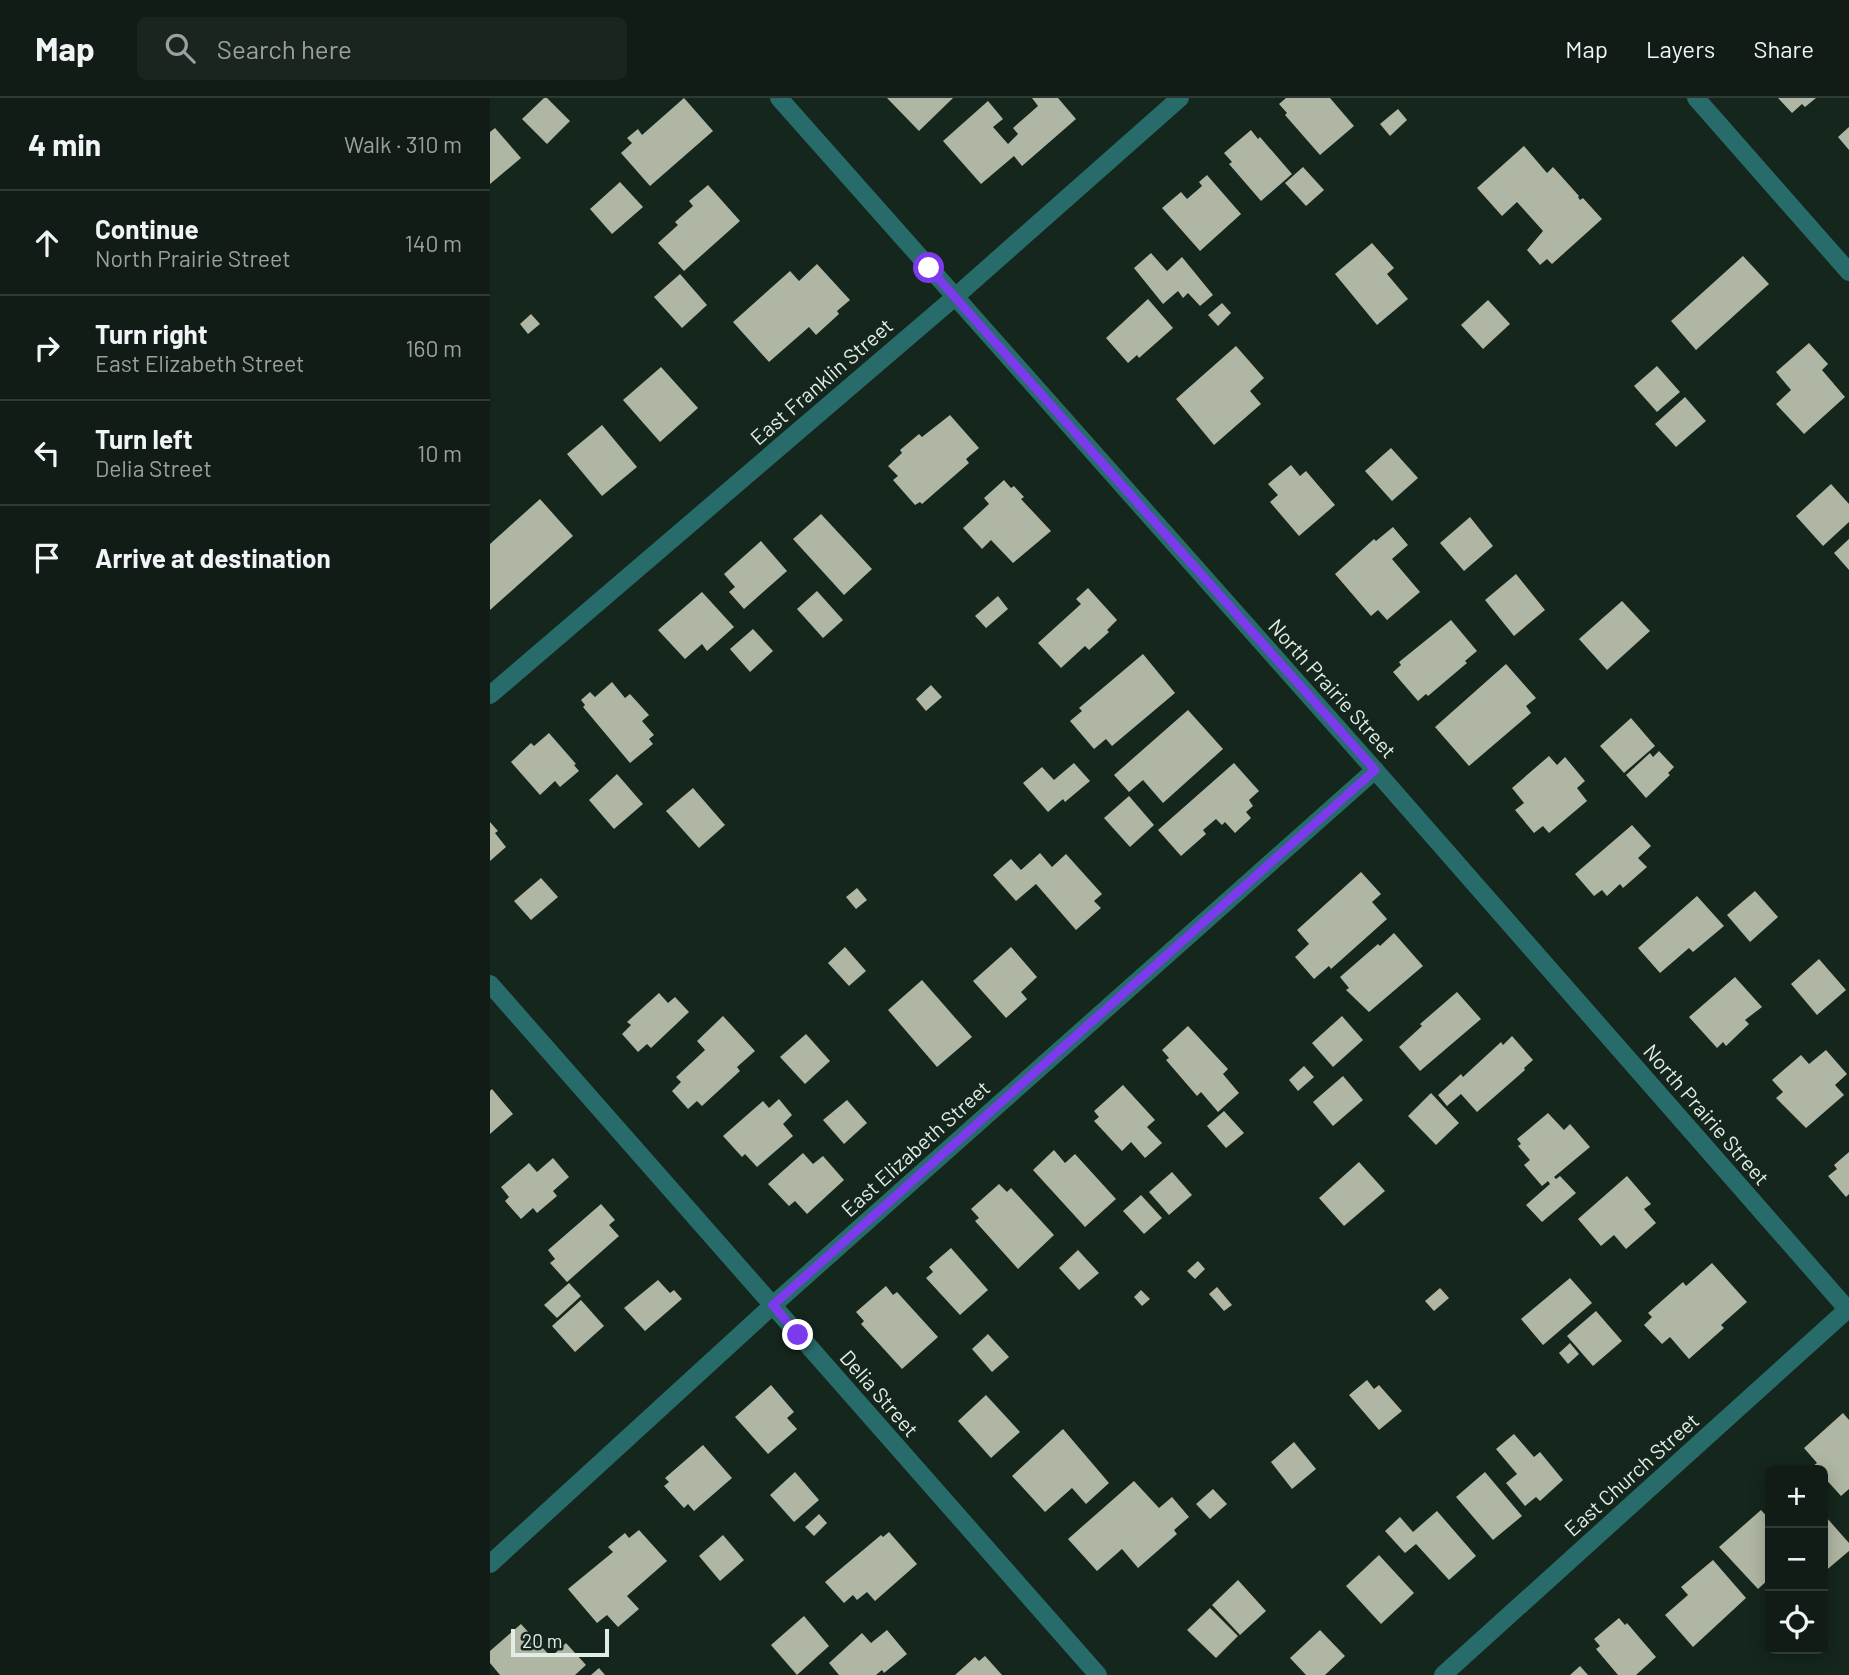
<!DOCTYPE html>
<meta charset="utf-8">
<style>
:root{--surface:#101c15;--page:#19251e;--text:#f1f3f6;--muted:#9ca1a0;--line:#303a34}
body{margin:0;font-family:Barlow,sans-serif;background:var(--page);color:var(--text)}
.controls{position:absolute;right:21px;bottom:21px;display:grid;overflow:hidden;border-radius:10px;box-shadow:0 4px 18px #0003}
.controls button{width:63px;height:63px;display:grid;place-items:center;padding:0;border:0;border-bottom:2px solid var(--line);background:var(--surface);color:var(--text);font:35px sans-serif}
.scale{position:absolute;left:21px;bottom:18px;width:98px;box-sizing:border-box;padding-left:7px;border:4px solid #e2ede6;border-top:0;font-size:19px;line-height:24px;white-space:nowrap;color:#e2ede6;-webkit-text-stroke:5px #15261c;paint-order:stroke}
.stop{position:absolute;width:21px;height:21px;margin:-16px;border:5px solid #7c3aed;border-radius:50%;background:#fff}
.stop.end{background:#7c3aed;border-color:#fff;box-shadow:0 2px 7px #0008}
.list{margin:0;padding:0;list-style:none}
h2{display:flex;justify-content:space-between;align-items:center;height:91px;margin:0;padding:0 28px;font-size:30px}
h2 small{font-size:23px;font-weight:400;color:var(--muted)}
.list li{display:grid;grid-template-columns:46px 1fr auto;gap:21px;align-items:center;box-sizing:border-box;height:105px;padding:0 28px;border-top:2px solid var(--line)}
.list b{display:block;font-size:26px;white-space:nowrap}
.list p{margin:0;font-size:23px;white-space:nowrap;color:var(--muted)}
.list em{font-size:23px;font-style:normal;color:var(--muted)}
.icon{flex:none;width:38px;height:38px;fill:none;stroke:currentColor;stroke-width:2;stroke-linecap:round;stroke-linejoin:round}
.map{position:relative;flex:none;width:1359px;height:1577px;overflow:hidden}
header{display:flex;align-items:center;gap:42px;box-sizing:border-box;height:98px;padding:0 35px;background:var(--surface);border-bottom:2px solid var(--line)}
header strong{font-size:33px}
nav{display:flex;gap:38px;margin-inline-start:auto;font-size:24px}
.search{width:490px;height:63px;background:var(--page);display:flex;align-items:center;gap:18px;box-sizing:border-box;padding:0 24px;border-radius:10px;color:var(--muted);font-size:26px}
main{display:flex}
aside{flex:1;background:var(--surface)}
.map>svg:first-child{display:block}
.building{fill:#afb6a3}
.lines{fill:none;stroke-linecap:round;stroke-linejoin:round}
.minor{stroke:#276c6a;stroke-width:18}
.route{stroke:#7c3aed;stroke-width:9}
.labels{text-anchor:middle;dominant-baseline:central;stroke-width:7;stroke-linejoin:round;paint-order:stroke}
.street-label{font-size:21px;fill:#e2ede6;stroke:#15261c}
</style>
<header>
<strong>Map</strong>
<div class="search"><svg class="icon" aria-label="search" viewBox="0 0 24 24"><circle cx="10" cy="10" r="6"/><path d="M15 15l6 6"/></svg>Search here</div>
<nav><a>Map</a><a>Layers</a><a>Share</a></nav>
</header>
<main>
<aside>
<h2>4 min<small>Walk · 310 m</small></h2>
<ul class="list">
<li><svg class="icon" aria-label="ahead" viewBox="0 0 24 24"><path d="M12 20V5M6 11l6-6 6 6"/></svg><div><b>Continue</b><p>North Prairie Street</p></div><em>140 m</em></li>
<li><svg class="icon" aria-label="right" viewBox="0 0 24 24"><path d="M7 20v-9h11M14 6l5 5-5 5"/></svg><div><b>Turn right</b><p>East Elizabeth Street</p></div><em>160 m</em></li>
<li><svg class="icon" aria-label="left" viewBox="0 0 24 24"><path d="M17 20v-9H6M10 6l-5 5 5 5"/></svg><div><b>Turn left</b><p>Delia Street</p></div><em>10 m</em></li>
<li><svg class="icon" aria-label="arrive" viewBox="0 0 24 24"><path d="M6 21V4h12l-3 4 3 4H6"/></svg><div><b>Arrive at destination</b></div></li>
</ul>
</aside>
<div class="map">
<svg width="1359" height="1577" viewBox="0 0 1359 1577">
<rect width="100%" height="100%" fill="#15261c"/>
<g class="building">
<polygon points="54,0 57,0 80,23 57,46 32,21"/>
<polygon points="194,0 223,33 160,88 131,55 142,45 137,40 148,31 152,37"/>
<polygon points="397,0 463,0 429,33"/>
<polygon points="542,0 568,0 586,21 532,68 524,58 491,86 453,43 498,3 513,21 503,29 518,46 528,36 523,30 548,8"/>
<polygon points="796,0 840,0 864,28 830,57 795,17 797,15 789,6"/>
<polygon points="1288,0 1326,0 1315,9 1312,6 1302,15"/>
<polygon points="908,11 917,22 900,38 890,26"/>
<polygon points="1359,29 1359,52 1348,39"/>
<polygon points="5,30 31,60 0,86 0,34"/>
<polygon points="761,32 768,41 770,39 802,76 771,103 739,66 742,64 734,55"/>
<polygon points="1034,48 1057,75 1063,69 1089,98 1088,99 1090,102 1093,100 1112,121 1062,166 1057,161 1050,167 1037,152 1053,133 1027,104 1012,118 987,90"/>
<polygon points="813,69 834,92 816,108 795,85"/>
<polygon points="717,77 751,116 710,153 672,110 691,94 697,101 712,88 709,84"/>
<polygon points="130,84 153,109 122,136 100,111"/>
<polygon points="218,87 250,123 194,173 168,145 188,127 185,124 203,108 199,103"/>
<polygon points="882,145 904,170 897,176 918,201 887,227 845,176"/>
<polygon points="661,155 677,173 692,159 723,197 710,208 698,195 693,200 688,193 673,206 644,170"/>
<polygon points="1253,158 1279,186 1206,252 1181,223"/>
<polygon points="327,166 360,202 347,213 349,216 326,237 319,229 279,264 243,224 300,173 309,183"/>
<polygon points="190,176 217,207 192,230 164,199"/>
<polygon points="658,201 683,230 649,260 647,257 638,265 616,240"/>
<polygon points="998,202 1020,226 993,251 971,227"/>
<polygon points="732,205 741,215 728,228 718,217"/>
<polygon points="41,216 50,226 38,236 30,226"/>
<polygon points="1319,245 1338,266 1332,272 1355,299 1314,336 1286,306 1301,292 1286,274"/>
<polygon points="746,248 774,280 760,293 771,306 724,347 686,301"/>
<polygon points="1167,268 1190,294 1167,314 1144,288"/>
<polygon points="171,269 208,310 170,344 133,302"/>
<polygon points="1195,299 1216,323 1186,349 1165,326"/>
<polygon points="460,317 489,350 476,361 479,365 432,406 430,404 425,407 403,382 408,378 398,368 412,355 410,352 429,336 432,339"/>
<polygon points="112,327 147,369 112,398 77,356"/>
<polygon points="901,350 928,380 902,403 875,373"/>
<polygon points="801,367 810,378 816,373 845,407 809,438 780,404 788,397 778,386"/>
<polygon points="514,382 521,390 524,388 534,399 531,401 561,433 523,465 501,442 492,451 473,430 499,406 494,400"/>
<polygon points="1341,386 1359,406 1359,424 1333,448 1306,418"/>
<polygon points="50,401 83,438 0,512 0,446"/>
<polygon points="331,416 382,471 354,497 303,441"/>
<polygon points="980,419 1003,448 974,473 950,445"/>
<polygon points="903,429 918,447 902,461 930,494 897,522 888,512 881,518 845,476 884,441 886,443"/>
<polygon points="1359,441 1359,472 1344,455"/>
<polygon points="271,443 297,473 254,511 239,494 245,489 234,476"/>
<polygon points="1026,476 1055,512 1024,538 995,502"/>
<polygon points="598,490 627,522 617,532 619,534 599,552 595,548 571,570 548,545 591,506 586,501"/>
<polygon points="327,493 353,522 333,540 307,511"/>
<polygon points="212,494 244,529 217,553 212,546 195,561 168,532"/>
<polygon points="508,498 518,511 496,530 485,518"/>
<polygon points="1132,503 1160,533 1117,572 1089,541"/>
<polygon points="961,522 987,553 975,563 977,565 938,598 936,596 928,603 903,574 911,567 909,564"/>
<polygon points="263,531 283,553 260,574 240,551"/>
<polygon points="653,556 685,595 622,648 616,641 604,651 580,623 592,613 589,610"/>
<polygon points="1016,566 1046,600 1036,608 1041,615 979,668 945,629"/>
<polygon points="122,584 135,600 140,596 159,617 152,623 164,637 159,641 163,646 140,665 93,609 95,607 91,602 100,594 105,599"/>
<polygon points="441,587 452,599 436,613 426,601"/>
<polygon points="698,612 733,651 673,705 653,682 639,694 624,677"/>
<polygon points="1141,620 1165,648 1134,675 1110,648"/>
<polygon points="59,635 86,666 84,667 89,673 70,689 65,683 50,697 21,664 41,645 44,648"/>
<polygon points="1169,653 1184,669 1178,675 1180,677 1156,700 1136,677 1160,655 1163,659"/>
<polygon points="1059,658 1067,667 1075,659 1095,683 1087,690 1097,703 1059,735 1053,728 1044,735 1025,712 1034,705 1022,690"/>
<polygon points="584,665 600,683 575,704 573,701 558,714 533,685 552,669 564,682"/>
<polygon points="744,665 769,693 759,702 763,708 756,714 761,720 745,735 735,724 732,727 726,721 713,732 716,736 691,758 668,732"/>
<polygon points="127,676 153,706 124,731 99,702"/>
<polygon points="203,690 235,727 209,750 176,713"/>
<polygon points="639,698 664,727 640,749 614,720"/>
<polygon points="0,724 8,733 5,735 16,749 0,763"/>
<polygon points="1142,727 1161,748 1148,760 1157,769 1133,790 1130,786 1117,798 1112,792 1104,798 1085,776"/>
<polygon points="550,755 562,769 576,756 612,796 604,803 611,810 586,832 546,786 526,803 503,777 521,761 531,772"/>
<polygon points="871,774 891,796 882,804 897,821 841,871 839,868 824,881 805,859 819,846 807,832"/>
<polygon points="51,780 68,799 41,822 24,803"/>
<polygon points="367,790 377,802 366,811 356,799"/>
<polygon points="1265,793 1288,819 1260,844 1237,817"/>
<polygon points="1207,798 1234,828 1203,854 1199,850 1170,875 1148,850"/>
<polygon points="904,835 933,868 879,914 856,892 859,890 850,879 888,846 890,848"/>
<polygon points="355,849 376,873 359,888 338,865"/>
<polygon points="521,849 547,879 531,894 537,901 516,920 483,883"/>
<polygon points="1329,861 1356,892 1327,917 1301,886"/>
<polygon points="1245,879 1272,909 1255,922 1259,926 1236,948 1233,944 1227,950 1199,919"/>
<polygon points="432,882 482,939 447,969 398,912"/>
<polygon points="967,894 991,921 930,973 909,949 932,928 930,926"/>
<polygon points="169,895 178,905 185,899 199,914 161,950 157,946 148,954 132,936 141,927 137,924"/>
<polygon points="233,918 265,953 247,969 250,973 212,1008 207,1003 198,1011 182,993 191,984 186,979 215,952 207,943"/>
<polygon points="852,918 873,942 843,969 822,945"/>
<polygon points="698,928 738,971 733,976 749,995 728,1014 711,994 707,998 676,962 679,960 672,952"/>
<polygon points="316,936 340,963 315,986 290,959"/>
<polygon points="1022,938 1043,962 1034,970 1035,972 987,1014 971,996 957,1008 948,997 971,976 973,979 1011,944 1013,947"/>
<polygon points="1336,952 1357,976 1345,987 1354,997 1316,1030 1286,1000 1293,994 1282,982 1311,957 1319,966"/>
<polygon points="814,968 824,979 808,993 799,982"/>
<polygon points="853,978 873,1002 843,1028 823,1004"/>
<polygon points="633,987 665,1022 657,1029 672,1045 655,1060 641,1044 632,1053 604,1023 609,1019 604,1013"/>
<polygon points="2,991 23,1016 0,1036 0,993"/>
<polygon points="941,995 969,1025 946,1047 918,1018"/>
<polygon points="289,1001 302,1017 293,1026 303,1038 267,1069 255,1056 252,1059 233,1038 273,1003 279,1010"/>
<polygon points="357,1002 377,1025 354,1046 333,1022"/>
<polygon points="734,1013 754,1035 736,1050 717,1028"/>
<polygon points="1058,1015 1074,1032 1080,1026 1100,1049 1064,1079 1066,1081 1070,1078 1086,1095 1052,1124 1036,1107 1060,1086 1058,1083 1052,1088 1034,1067 1040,1062 1028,1048 1031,1046 1027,1041"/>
<polygon points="564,1052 575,1065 585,1056 626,1101 595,1129 543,1072"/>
<polygon points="1359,1054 1359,1096 1356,1099 1338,1078 1347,1071 1344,1067"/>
<polygon points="313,1055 323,1066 333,1058 354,1082 317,1116 305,1103 299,1108 278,1086"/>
<polygon points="63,1060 79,1079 63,1093 67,1098 47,1115 43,1110 31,1121 15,1103 19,1099 11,1089 39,1065 47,1074"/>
<polygon points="869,1064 895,1093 854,1128 829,1100"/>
<polygon points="682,1074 702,1097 679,1117 659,1094"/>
<polygon points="1137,1078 1161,1106 1154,1111 1166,1125 1136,1151 1124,1137 1111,1148 1088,1121"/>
<polygon points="509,1086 517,1094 521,1090 564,1137 528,1171 485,1123 489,1120 481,1111"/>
<polygon points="651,1097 672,1120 654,1136 633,1113"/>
<polygon points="111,1106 125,1122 119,1127 129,1138 77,1184 60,1165 65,1161 58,1152"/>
<polygon points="461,1150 498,1192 470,1217 436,1180 443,1174 439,1169"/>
<polygon points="588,1152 609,1175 589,1192 569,1170"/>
<polygon points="708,1163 715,1171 705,1181 697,1173"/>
<polygon points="1222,1165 1257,1204 1231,1227 1234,1230 1199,1261 1180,1239 1172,1246 1154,1227 1162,1219 1158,1215 1193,1184 1196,1188"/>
<polygon points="1080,1180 1102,1205 1053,1247 1031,1221"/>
<polygon points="168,1182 180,1195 184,1192 192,1201 155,1233 134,1210"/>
<polygon points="79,1185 91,1198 67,1220 54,1207"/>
<polygon points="396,1188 403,1197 407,1194 448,1239 412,1271 371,1226 374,1223 366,1214"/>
<polygon points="727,1189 742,1207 734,1213 719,1196"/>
<polygon points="950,1190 959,1200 944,1213 935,1203"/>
<polygon points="651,1192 660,1201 652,1208 644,1199"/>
<polygon points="91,1202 114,1228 85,1254 62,1228"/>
<polygon points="1106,1213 1132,1243 1103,1268 1077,1238"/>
<polygon points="498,1236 519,1259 502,1274 482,1251"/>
<polygon points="1080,1245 1089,1256 1078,1266 1069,1255"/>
<polygon points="877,1282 884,1291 889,1287 912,1313 889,1332 859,1297"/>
<polygon points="281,1287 304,1314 297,1320 307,1331 278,1356 245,1319"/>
<polygon points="496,1297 530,1334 501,1360 468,1323"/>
<polygon points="1353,1315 1359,1322 1359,1391 1351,1398 1333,1378 1333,1372 1328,1372 1323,1368 1327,1365 1314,1350"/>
<polygon points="573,1331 619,1385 596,1406 582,1390 555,1414 522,1378"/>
<polygon points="1024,1336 1044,1359 1050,1354 1073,1382 1050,1403 1046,1399 1035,1408 1016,1385 1027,1376 1006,1351"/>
<polygon points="804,1344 826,1371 802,1391 781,1364"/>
<polygon points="213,1347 242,1380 204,1413 198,1406 194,1410 174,1388 179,1384 175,1380"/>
<polygon points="305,1374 329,1402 304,1424 280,1397"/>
<polygon points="995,1374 1032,1418 1003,1442 966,1399"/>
<polygon points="644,1383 669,1410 682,1399 699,1419 684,1432 687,1436 648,1470 632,1451 607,1473 578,1441"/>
<polygon points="723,1391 737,1406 720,1421 706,1406"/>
<polygon points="1271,1412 1280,1422 1280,1450 1277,1453 1280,1456 1280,1480 1268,1491 1229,1449"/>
<polygon points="947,1413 986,1458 959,1482 926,1446 915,1455 895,1433 910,1419 923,1434"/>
<polygon points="329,1416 337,1425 324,1438 315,1429"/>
<polygon points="1336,1419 1359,1445 1359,1453 1333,1475 1333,1422"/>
<polygon points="149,1432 177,1463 137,1498 149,1511 128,1529 117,1517 107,1525 78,1491 123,1454 118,1449 135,1435 139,1440"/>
<polygon points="399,1434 427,1466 385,1503 377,1494 367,1502 363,1497 354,1505 335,1484 391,1437 393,1439"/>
<polygon points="233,1437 254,1462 230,1483 209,1458"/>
<polygon points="889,1457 924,1495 891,1526 856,1488"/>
<polygon points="1223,1462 1256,1500 1203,1549 1175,1517 1198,1497 1191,1489"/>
<polygon points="748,1482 776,1513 750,1537 722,1507"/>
<polygon points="720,1510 748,1538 726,1560 697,1532"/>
<polygon points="314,1518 339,1548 307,1577 281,1547"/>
<polygon points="1129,1520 1135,1527 1137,1525 1166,1559 1146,1577 1128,1577 1106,1551 1110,1548 1104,1541"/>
<polygon points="31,1526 61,1559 76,1545 96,1567 85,1577 10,1577 0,1565 0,1553"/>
<polygon points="397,1532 417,1556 394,1575 392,1572 386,1577 349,1577 339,1565 372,1535 381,1545"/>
<polygon points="830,1532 855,1558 835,1577 816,1577 800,1560"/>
<polygon points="495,1558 512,1577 465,1577 485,1559 489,1563"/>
<polygon points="1090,1568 1098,1577 1080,1577"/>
<polygon points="109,1570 115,1577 101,1577"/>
</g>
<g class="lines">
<g class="minor">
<polyline points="289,0 885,672 1359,1213"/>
<polyline points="1206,0 1359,174"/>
<polyline points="0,597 465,199 690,0"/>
<polyline points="0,886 608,1577"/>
<polyline points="0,1466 283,1207 885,672"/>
<polyline points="953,1577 1359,1210"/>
</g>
</g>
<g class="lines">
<polyline class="route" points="308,1237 283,1207 885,672 439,170"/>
</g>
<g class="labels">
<g class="street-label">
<text transform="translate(331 283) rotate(-41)">East Franklin Street</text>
<text transform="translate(843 590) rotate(48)">North Prairie Street</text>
<text transform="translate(1217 1016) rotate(49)">North Prairie Street</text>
<text transform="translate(425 1050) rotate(-42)">East Elizabeth Street</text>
<text transform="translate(390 1295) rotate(49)">Delia Street</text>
<text transform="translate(1141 1376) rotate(-42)">East Church Street</text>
</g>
</g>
</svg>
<div class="controls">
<button>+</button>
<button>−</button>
<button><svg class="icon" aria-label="locate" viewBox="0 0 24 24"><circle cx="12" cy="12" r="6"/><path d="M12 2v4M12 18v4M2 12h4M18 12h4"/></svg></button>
</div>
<div class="scale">20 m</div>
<div class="stop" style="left:439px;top:170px"></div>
<div class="stop end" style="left:308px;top:1237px"></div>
</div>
</main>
